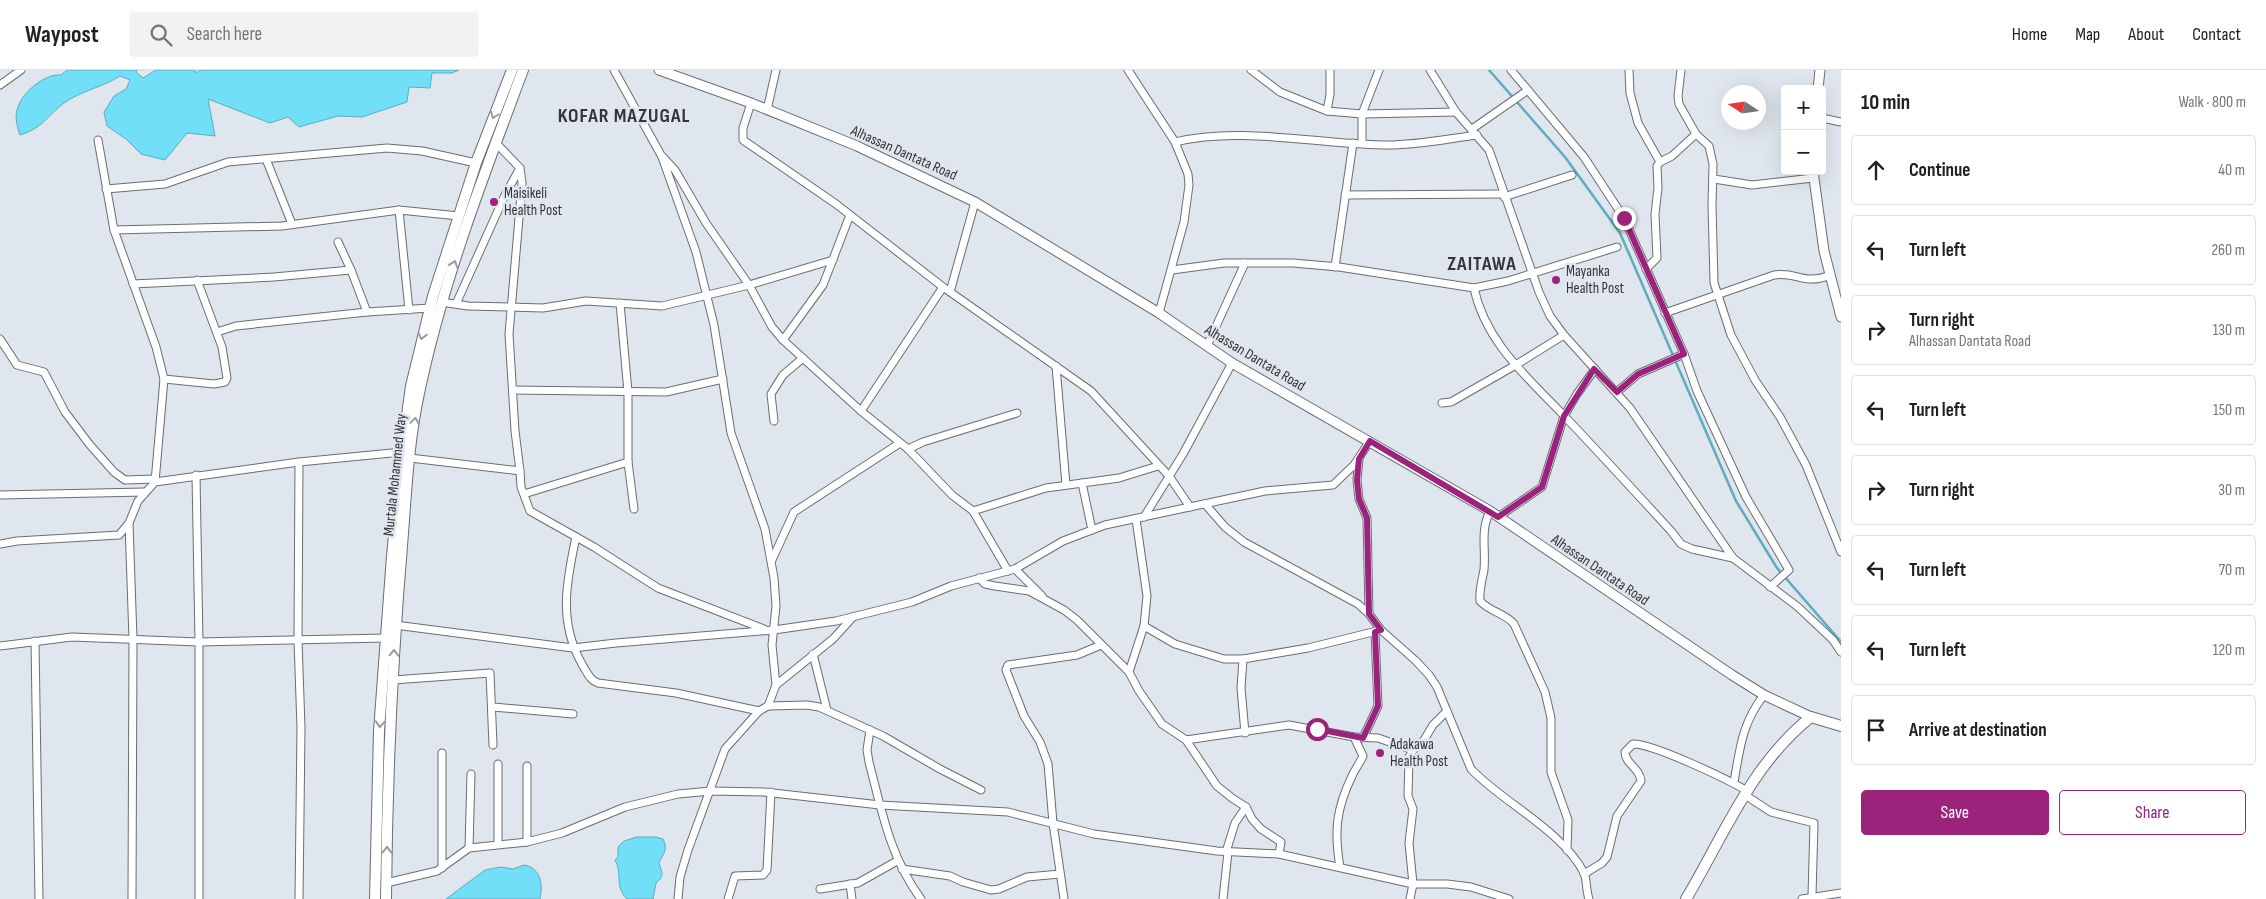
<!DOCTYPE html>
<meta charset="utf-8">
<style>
:root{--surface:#fff;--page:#f2f2f2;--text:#202124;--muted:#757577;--line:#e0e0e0;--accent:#9c237c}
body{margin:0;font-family:"Sofia Sans Condensed",sans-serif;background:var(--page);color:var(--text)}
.controls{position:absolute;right:15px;top:15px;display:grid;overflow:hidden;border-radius:5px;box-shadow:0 5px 20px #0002}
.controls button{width:45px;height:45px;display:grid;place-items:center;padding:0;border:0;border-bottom:1px solid var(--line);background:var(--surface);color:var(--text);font:25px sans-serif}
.compass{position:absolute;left:1721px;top:15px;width:45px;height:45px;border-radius:50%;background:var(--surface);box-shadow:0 5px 20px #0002;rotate:282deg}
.stop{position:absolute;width:15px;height:15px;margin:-11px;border:4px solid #9c237c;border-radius:50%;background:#fff}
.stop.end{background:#9c237c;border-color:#fff;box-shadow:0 1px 5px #0008}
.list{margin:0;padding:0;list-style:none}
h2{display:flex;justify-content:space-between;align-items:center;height:65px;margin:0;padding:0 20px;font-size:21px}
h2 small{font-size:16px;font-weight:400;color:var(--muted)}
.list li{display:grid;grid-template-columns:32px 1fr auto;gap:15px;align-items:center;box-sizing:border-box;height:70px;margin:0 10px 10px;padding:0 10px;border:1px solid var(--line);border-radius:5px}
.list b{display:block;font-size:19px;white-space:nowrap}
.list p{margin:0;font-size:16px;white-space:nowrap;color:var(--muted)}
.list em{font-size:16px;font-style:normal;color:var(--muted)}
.actions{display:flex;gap:10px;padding:15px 20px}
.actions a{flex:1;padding:11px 0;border:1px solid var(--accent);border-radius:5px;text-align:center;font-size:18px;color:var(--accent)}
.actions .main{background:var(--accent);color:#fff}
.icon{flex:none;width:28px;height:28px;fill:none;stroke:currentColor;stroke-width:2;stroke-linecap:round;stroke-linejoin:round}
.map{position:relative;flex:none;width:1841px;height:829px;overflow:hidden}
header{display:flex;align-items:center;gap:30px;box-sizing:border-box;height:70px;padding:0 25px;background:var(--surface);border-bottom:1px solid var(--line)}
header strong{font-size:24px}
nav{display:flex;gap:28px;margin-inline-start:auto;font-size:18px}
.search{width:350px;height:45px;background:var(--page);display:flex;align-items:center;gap:12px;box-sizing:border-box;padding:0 18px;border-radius:5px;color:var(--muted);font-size:19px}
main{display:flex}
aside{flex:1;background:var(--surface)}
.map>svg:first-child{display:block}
.water{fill:#71dff7;stroke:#5eacbe}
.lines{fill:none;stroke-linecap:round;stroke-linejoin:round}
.stream{stroke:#5eacbe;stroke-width:2.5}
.minor-casing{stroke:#686e74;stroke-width:9}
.tertiary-casing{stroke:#686e74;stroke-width:11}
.secondary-casing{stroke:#686e74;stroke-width:12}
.minor{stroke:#fff;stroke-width:7}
.tertiary{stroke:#fff;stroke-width:9}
.secondary{stroke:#fff;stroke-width:10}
.oneway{stroke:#999a9c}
.route{stroke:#9c237c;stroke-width:6}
.poi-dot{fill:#9c237c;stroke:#dfe6ed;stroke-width:2}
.labels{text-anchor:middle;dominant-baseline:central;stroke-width:5;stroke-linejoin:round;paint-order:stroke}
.street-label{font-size:15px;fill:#333538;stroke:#dfe6ed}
.poi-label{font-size:15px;fill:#333538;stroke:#dfe6ed;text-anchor:start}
.district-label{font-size:20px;font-weight:bold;letter-spacing:1px;fill:#333538;stroke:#dfe6ed}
</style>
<header>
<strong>Waypost</strong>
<div class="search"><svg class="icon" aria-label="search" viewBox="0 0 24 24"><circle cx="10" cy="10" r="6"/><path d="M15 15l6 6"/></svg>Search here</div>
<nav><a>Home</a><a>Map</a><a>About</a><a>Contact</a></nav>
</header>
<main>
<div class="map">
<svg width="1841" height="829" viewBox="0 0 1841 829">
<rect width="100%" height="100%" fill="#dfe6ed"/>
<g class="water">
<path d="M 67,0 L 137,0 L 136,2 L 143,8 L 156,0 L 195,0 L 196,3 L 200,0 L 459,0 L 452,3 L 432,3 L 430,18 L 409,17 L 407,32 L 362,47 L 338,46 L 299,57 L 288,47 L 270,53 L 208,29 L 215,66 L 187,63 L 165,90 L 141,84 L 126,69 L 107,56 L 104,42 L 114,26 L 126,19 L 130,10 L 120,6 C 103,17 81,21 64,33 C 47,46 43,58 20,65 C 17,55 14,47 18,37 C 22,23 45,3 61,5 Z"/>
<path d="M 637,767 L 656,767 L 663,769 C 668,778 664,784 659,792 C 661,802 666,805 656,813 L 653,829 L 627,829 C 614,816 623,805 615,790 L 618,787 L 618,777 L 624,771 Z"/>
<path d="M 524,795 C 541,798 543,814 540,829 L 446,829 L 485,800 L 501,797 L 513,799 Z"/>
</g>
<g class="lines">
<polyline class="stream" points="1489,0 1565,87 1620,163 1736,431 1777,498 1841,572"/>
<defs>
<g id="minor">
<polyline points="614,0 662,87 696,182 714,255 731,363 765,459 774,508 776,536 772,575 776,615 768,636 759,641 725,679 688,780 680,807 678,829"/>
<polyline points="1128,0 1175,72 1188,104 1189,115 1184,152 1159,243"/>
<polyline points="1251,0 1280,22 1327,41 1362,44 1456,42"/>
<polyline points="1430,0 1456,42 1489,80 1539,222 1550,246 1564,265 1630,338 1733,488 1798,537 1833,570 1841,582"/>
<polyline points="1511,0 1584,87 1624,148 1684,284 1697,321 1746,427 1789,500 1770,517"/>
<polyline points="1629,0 1630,23 1638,53 1660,92"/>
<polyline points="1681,0 1678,26 1679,34 1696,64 1709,76 1713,94 1712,135 1714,213 1718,225 1731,265 1755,310 1780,347 1806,395 1841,482"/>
<polyline points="0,15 21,0"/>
<polyline points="751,33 743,58 743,70 836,134 943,217 1091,321 1169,406 1190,437"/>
<polyline points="767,40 776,0"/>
<polyline points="1327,41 1330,24 1330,0"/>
<polyline points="1822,48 1841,52"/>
<polyline points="1472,59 1528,20"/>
<polyline points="98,70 114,160 156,277 164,309 155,412"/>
<path d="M 1175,72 C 1239,56 1316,74 1382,75 C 1413,76 1446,69 1477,65"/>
<polyline points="496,73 520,98 522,113 509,264 515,361 520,401 521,417 530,441 594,477 658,518 764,559"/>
<polyline points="1362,73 1362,44 1379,0"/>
<polyline points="663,87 675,100 706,153 749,215 772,257 783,270 861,341 908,379 952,425 973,441 1008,501"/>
<polyline points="266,89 292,154"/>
<polyline points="1714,109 1752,115 1813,108"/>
<polyline points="106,119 165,114 228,92 387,78 422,81 476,93"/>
<polyline points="1345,125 1503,124"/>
<polyline points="1504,127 1572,105"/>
<polyline points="399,140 409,240"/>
<polyline points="114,160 282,156 399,140 459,146"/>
<polyline points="338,172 351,200 367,242"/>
<polyline points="1335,197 1353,73"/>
<polyline points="1646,199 1657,188 1655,144 1658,118 1657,96 1660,92 1672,86 1696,64"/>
<polyline points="1172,200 1224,193 1293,193 1339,197 1474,218 1508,211 1617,177"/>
<polyline points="133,214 274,207 351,200"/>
<path d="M 1474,218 C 1486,275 1532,311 1570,352 C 1604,388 1638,425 1671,461 L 1681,474 L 1692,479 L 1733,488"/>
<polyline points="950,222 975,132"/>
<polyline points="441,232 468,236 543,238 586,231 662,236 749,215 833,190"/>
<polyline points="456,234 505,125 520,98"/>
<path d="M 1665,243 L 1774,205 C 1797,201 1804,216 1830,205"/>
<polyline points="217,262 236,256 367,242 430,238"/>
<polyline points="0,269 17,295 44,302 65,342 90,375 114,402 125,410 155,409"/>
<polyline points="783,270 823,215 850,145"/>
<polyline points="1207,276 1245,193"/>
<polyline points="1056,296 1066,415"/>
<polyline points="164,309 214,314 225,312 227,308 222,277 197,210"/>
<polyline points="513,320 666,322 723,309"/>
<polyline points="1617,322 1638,304 1684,284"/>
<polyline points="1442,333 1451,332 1514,296 1564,265"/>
<polyline points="861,341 943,217"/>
<polyline points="774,351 771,324 783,305 803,288"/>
<polyline points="908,379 923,372 1017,343"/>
<polyline points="410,388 520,401"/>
<polyline points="1359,389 1357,410 1359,429 1367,448 1369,544"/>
<polyline points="628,392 634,439"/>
<polyline points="196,405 199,572 199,829"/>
<polyline points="1082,413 1092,460"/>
<polyline points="524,424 628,392 628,322 620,233"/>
<polyline points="0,425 145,422"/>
<path d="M 1205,434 L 1225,457 L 1244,472 L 1358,534 L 1369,544 L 1381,560 L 1416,591 L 1429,605 L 1437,617 L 1471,699 C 1502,732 1563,761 1584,803 C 1587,809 1586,821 1589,829"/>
<polyline points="973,441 1046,418 1119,408 1158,396"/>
<path d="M 1490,441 C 1480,461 1486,478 1484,500 C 1482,510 1479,520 1480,531 C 1490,542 1505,543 1514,554 L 1545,622 L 1551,648 L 1551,702 L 1568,750 L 1567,780"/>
<polyline points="1144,447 1183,384 1232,293"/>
<polyline points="1498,447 1542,417 1564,346 1577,324 1595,299"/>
<polyline points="129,453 133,569 132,829"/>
<path d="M 576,467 C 566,513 558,553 583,596 C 588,604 590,610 598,613 L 676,623 L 759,641"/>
<polyline points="0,474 17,471 119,465 129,453 138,431 155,412 299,392 402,382"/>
<polyline points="772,490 794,442 900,373"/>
<polyline points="1015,499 1042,526"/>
<polyline points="979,508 985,514 995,516 1029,521 1064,540 1077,550 1129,602 1139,621 1162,654 1186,670 1217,716 1232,728 1246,737 1252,749 1261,759 1281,772 1279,784"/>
<polyline points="395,555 573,578 616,573 774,560 836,551 912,532 951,516 1015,499 1063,471 1105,455 1265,421 1333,415 1354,395 1370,371"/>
<polyline points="1144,556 1175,574 1224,589 1243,589 1308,578 1381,560"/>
<polyline points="35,571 39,829"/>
<polyline points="0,576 72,567 199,572 386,568"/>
<polyline points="813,584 827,640"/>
<polyline points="1243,589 1241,618 1245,663"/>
<polyline points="1129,602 1144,556 1147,526 1136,449"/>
<polyline points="393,610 490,603 493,675"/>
<polyline points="776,615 833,569 853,547"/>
<polyline points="768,636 807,635 819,637 883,666 940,699 981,720"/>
<polyline points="493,637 573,644"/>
<path d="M 870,660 L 867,680 L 869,692 C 882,742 890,787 921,829"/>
<polyline points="1363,668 1378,636 1375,562"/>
<polyline points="1186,670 1289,655 1354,667 1378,668 1413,680"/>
<polyline points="498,694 498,774"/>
<path d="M 1734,712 C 1740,678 1742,653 1764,625"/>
<polyline points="1745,725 1771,742 1814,753 1812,826"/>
<polyline points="527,772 527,696"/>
<polyline points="469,778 471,704"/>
<polyline points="1226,782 1235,753 1246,737"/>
<path d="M 1340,797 C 1334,762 1336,739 1352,706 C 1355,699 1360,693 1363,686 L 1354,667"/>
<polyline points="442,798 442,683"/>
<polyline points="902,799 950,806 963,812 991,820 999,819 1027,807 1060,804"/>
<path d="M 1584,804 L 1602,793 L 1607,787 L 1617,746 L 1641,711 C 1640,698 1625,694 1625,682 L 1633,674 C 1652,673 1729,710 1747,721"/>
<polyline points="386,813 437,801 469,778 527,772 562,763 625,737 678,724 711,721 764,722 880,735 1008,742 1094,764 1217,781 1279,784 1413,814 1447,814 1471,817 1509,829"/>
<polyline points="850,814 852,829"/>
<polyline points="820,819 858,813 897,791"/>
<polyline points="299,829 301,658 298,570 299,392"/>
<polyline points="728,829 735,806 763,805 767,800 771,722"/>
<polyline points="1064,829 1053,753 1048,694 1040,672 1024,646 1006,600 1008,595 1077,585 1101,575"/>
<polyline points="1223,829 1228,782"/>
<polyline points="1410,829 1413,814 1409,773 1413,739 1408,726 1409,687 1413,680 1424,670 1433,655 1447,641"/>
<polyline points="1802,829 1841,823"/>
</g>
<g id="tertiary">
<polyline points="659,0 751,33 857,76 975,132 1159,243 1232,293 1490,441 1732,605 1764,625 1811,647"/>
<polyline points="1818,19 1820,0"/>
<polyline points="1813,101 1824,181 1841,247"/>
</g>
<g id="secondary">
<polyline points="375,829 379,661 392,486 402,382 411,316 433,226 476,93 512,0"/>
<path d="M 386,829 C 387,711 392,593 402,476 C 406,427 408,376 418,328 C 441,215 483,107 523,0"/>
<path d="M 1686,829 C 1723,767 1752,693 1811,647 L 1841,656"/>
</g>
</defs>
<use href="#minor" class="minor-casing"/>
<use href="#tertiary" class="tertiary-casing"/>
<use href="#secondary" class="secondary-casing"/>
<use href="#minor" class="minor"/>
<use href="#tertiary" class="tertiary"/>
<use href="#secondary" class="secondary"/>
</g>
<defs><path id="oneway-chevron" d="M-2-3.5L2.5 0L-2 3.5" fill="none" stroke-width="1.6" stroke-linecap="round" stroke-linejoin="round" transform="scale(1.25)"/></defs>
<g class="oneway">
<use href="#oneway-chevron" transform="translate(494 45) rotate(111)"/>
<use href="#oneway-chevron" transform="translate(454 194) rotate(-71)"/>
<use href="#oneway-chevron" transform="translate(422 266) rotate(105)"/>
<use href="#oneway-chevron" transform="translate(415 351) rotate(-82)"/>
<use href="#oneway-chevron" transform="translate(394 583) rotate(-88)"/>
<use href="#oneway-chevron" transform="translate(380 654) rotate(94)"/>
<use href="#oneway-chevron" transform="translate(387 780) rotate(-89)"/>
</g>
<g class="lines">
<polyline class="route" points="1317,659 1363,668 1378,636 1375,562 1381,560 1369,544 1367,448 1359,429 1357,410 1359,389 1370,371 1498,447 1542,417 1564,346 1594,299 1617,322 1638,304 1684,284 1624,148"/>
</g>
<g class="poi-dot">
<circle cx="494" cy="132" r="5"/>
<circle cx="1556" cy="210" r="5"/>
<circle cx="1380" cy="683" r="5"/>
</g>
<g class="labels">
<g class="street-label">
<text transform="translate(904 83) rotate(24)">Alhassan Dantata Road</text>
<text transform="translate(1255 288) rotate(31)">Alhassan Dantata Road</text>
<text transform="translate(395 405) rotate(-84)">Murtala Mohammed Way</text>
<text transform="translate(1600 500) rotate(34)">Alhassan Dantata Road</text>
</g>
<g class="poi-label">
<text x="504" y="123">Maisikeli<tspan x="504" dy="17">Health Post</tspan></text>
<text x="1566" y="201">Mayanka<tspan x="1566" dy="17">Health Post</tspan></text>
<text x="1390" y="674">Adakawa<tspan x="1390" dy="17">Health Post</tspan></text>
</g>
<g class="district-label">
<text x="624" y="46">KOFAR MAZUGAL</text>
<text x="1482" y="194">ZAITAWA</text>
</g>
</g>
</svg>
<div class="controls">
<button>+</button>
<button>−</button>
</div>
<svg class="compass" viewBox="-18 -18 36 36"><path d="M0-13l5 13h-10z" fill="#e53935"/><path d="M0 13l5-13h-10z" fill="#757577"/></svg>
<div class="stop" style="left:1317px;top:659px"></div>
<div class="stop end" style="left:1624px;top:148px"></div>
</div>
<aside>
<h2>10 min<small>Walk · 800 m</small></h2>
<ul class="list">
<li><svg class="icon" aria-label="ahead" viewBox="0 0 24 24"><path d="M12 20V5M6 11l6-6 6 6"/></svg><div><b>Continue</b></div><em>40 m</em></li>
<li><svg class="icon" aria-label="left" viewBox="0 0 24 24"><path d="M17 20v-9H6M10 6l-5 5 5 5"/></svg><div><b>Turn left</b></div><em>260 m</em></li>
<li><svg class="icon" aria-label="right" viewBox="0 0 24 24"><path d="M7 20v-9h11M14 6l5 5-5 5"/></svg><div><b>Turn right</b><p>Alhassan Dantata Road</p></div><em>130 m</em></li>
<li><svg class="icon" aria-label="left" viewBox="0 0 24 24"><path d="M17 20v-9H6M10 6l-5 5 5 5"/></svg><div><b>Turn left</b></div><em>150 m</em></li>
<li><svg class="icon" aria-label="right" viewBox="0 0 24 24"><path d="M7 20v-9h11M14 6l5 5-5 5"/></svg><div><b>Turn right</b></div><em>30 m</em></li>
<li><svg class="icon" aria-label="left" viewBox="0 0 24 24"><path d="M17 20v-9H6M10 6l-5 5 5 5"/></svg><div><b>Turn left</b></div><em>70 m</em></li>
<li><svg class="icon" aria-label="left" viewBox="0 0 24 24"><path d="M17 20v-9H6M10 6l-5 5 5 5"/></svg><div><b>Turn left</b></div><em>120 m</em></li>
<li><svg class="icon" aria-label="arrive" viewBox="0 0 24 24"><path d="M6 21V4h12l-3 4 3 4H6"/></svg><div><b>Arrive at destination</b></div></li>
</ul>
<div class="actions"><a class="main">Save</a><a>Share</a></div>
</aside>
</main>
